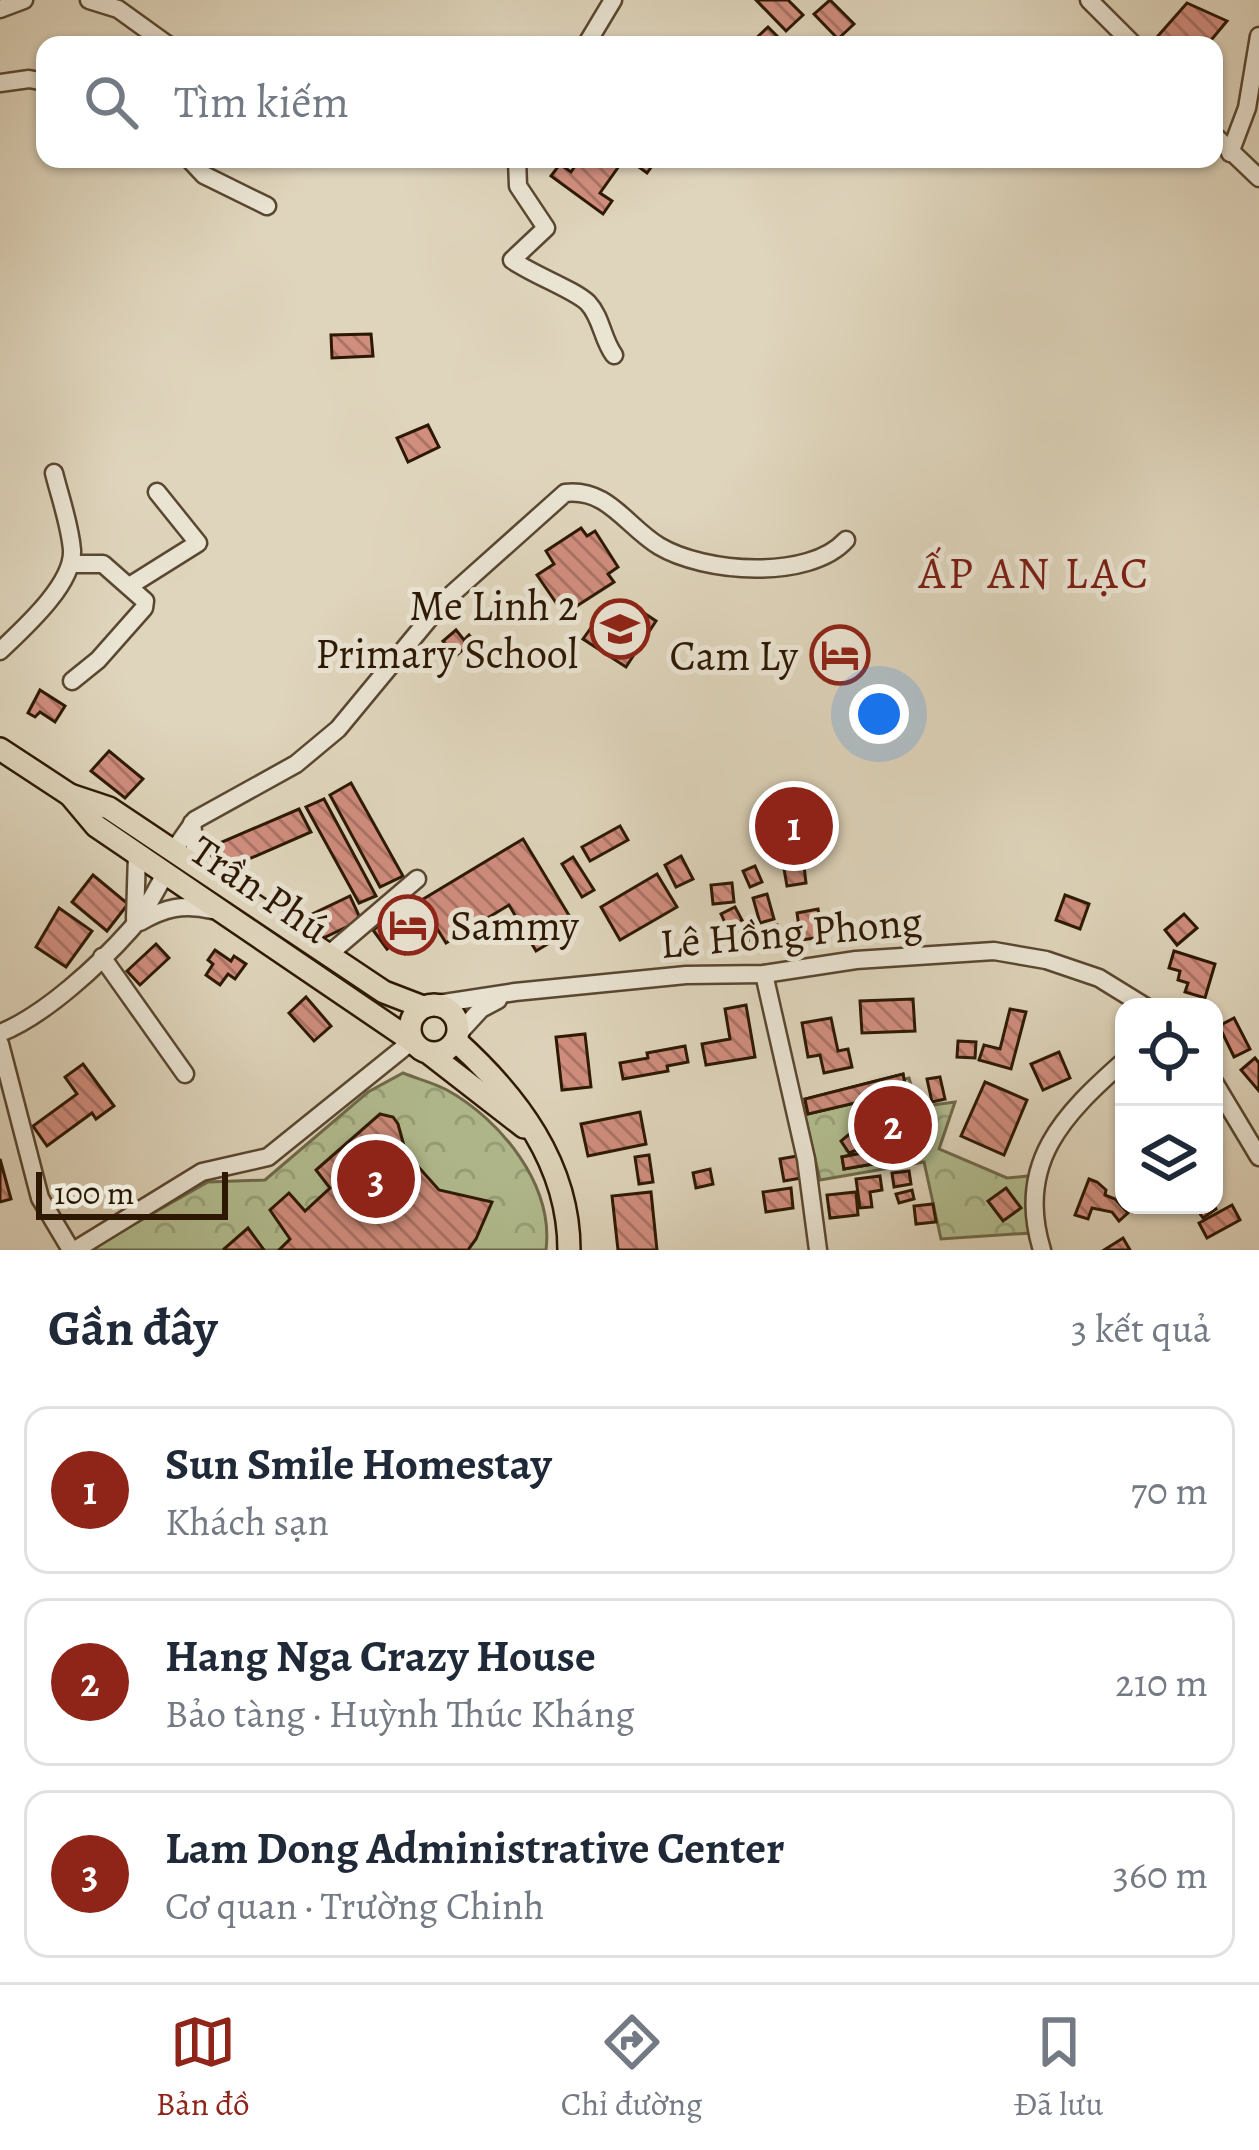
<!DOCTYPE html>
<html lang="vi">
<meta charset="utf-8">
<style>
:root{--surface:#fff;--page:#f2f2f3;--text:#1f2937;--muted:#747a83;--line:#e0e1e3;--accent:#8f2418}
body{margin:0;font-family:Alegreya,serif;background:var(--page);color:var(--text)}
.controls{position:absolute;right:36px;bottom:36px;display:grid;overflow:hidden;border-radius:24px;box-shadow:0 3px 9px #0004}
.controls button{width:108px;height:108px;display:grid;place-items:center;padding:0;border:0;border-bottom:3px solid var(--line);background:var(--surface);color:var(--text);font:60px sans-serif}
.scale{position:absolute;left:36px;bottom:30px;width:192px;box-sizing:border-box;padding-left:12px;border:6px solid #2c1803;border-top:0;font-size:33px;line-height:42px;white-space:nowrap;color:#2c1803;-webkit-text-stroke:9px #eae4d3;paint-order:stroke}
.you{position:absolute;left:879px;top:714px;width:42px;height:42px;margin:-30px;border:9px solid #fff;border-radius:50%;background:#1a73e8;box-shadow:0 0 0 18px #1a73e833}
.badge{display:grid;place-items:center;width:78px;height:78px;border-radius:50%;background:var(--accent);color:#fff;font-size:39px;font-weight:700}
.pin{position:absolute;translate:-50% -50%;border:6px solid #fff;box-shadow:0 3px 12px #0006}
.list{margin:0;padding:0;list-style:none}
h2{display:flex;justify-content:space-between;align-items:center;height:156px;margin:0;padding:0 48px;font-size:51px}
h2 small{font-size:39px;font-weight:400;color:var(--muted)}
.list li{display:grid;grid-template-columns:78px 1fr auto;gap:36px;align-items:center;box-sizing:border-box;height:168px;margin:0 24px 24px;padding:0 24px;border:3px solid var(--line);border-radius:24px}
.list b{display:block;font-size:45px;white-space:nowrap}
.list p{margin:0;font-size:39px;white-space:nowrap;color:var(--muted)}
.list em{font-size:39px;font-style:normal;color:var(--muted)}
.icon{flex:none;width:66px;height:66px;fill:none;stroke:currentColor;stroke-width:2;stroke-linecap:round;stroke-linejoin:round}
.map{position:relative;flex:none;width:1259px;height:1250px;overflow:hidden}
.search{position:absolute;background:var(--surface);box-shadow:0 3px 9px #0004;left:36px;right:36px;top:36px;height:132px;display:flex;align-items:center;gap:30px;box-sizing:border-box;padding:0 42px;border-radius:24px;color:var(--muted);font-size:45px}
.sheet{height:732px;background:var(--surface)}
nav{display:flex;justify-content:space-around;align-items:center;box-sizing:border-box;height:168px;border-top:3px solid var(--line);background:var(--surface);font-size:33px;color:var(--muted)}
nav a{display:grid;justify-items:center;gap:6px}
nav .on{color:var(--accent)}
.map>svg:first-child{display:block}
.forest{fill:url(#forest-crowns);stroke:#6f6a4a;stroke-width:3}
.building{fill:url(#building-back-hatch);stroke:#2c1803;stroke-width:3}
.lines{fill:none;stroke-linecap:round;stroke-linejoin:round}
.minor-casing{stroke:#594731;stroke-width:21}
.major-casing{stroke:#2c1803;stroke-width:26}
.minor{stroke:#eae4d3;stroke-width:16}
.major{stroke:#dfd5bc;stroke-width:21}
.labels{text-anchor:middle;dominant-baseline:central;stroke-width:10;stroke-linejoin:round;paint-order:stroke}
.poi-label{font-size:42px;fill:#2c1803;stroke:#eae4d3;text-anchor:end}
.street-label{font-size:42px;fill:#2c1803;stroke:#eae4d3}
.neighbourhood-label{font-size:45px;letter-spacing:3px;fill:#7a1f14;stroke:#eae4d3}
</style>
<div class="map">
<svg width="1259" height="1250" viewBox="0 0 1259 1250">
<defs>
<pattern id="forest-crowns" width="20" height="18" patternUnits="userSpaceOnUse" patternTransform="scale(3)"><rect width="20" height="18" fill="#b2bd90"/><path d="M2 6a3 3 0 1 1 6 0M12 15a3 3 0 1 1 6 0" fill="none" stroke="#99a27b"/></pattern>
<pattern id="building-back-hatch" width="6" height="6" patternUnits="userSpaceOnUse" patternTransform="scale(3)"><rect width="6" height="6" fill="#d18e7f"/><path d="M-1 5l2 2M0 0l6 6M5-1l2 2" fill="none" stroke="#aa7366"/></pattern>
</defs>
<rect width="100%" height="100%" fill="#dfd5bc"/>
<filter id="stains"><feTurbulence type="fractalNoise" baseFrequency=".00167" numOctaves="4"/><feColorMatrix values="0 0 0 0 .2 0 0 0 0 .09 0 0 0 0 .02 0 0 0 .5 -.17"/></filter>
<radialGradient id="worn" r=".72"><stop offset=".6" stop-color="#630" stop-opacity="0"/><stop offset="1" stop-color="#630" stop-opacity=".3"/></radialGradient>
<g class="forest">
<path d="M 403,1073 C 418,1079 434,1083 447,1090 C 501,1120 554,1185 546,1250 L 88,1250 L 208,1182 L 265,1180 L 368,1092 Z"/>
<polygon points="909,1078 917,1107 955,1102 939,1149 1007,1178 1028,1176 1031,1233 941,1239 924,1162 820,1180 802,1103"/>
</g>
<g class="building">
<polygon points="756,0 788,0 803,15 786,31"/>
<polygon points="830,0 854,24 838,39 814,14"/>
<polygon points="1187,3 1227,21 1207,45 1150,45"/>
<polygon points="768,27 783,42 749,45"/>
<polygon points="580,159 624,159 600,193 612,201 603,214 551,176 560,164 571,172"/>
<polygon points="628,159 657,159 647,173"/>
<polygon points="371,334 373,356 332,358 331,335"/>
<polygon points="428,425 439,447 408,462 397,438"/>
<polygon points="581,528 587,536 595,531 618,567 608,574 614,582 569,611 564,604 559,607 537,575 554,564 546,551"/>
<polygon points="641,611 656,621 626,667 583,639 593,625 620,643"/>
<polygon points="456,630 464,640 469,635 482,650 474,657 466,647 449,662 442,654 449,647 443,641"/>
<polygon points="40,690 65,706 55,722 40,712 35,717 28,713"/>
<polygon points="109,751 143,779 125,798 91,771"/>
<polygon points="351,783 403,876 380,887 330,795"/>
<polygon points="324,799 376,896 359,903 306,807"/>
<polygon points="804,805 807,844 783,846 784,819 778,819 779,807"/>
<polygon points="299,809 311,832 226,869 215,845"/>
<polygon points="620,826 628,840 590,861 582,847"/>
<polygon points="523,839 576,927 536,951 509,905 446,943 420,901"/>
<polygon points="681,856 693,879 676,887 665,865"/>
<polygon points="573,857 594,890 582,897 562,864"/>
<polygon points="755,866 762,882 750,887 743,871"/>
<polygon points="804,866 806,883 787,886 784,869"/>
<polygon points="657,874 677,907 620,940 601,907"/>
<polygon points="93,875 128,904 107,931 72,902"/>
<polygon points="732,883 734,902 713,904 711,885"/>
<polygon points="767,894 774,919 760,923 753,898"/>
<polygon points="1065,895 1089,904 1080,929 1056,920"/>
<polygon points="350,896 361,920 315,942 302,919"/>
<polygon points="410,904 425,925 415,932 422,942 405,954 396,942 387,949 373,930"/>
<polygon points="735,907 742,920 727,927 721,914"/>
<polygon points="59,908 92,931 66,967 36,947"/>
<polygon points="818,909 822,937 801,940 797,913"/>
<polygon points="1184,914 1197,928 1177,945 1165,930"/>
<polygon points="777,925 781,942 769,945 764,928"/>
<polygon points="747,930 749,946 737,948 735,931"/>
<polygon points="156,944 169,958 140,985 127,971"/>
<polygon points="215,950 231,961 234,956 246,964 235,979 228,974 220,985 206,975 213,964 208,960"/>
<polygon points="1174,951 1215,964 1205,998 1185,992 1188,983 1178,980 1180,971 1169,968"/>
<polygon points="306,997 331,1026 314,1041 289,1013"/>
<polygon points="913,999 915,1031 862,1033 860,1001"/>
<polygon points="746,1005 755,1057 706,1065 702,1044 730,1039 725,1009"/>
<polygon points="1010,1009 1026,1012 1011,1069 979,1060 984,1045 1000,1049"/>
<polygon points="831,1018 838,1051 848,1049 852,1067 824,1073 820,1055 808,1057 802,1023"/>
<polygon points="1234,1018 1250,1049 1234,1057 1219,1026"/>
<polygon points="585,1034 591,1087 562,1090 556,1037"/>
<polygon points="958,1041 976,1042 975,1058 957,1057"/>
<polygon points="685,1046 688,1062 667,1066 668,1071 623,1079 620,1063 648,1058 647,1053"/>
<polygon points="1059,1052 1070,1078 1043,1090 1031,1064"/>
<polygon points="1255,1058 1259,1063 1259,1091 1241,1070"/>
<polygon points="83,1064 114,1106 96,1119 92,1113 47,1146 33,1126 77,1094 65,1077"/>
<polygon points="903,1074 919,1156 844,1169 842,1157 887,1148 883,1129 865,1122 859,1109 869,1105 863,1101 808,1114 805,1099"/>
<polygon points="903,1074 919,1156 844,1169 842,1157 887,1148 883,1129 865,1122 859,1109 869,1105 863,1101 808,1114 805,1099"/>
<polygon points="940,1077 945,1099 932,1102 927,1079"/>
<polygon points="985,1082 1027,1100 1004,1155 961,1136"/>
<polygon points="640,1112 646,1144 588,1156 581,1124"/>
<polygon points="380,1114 393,1117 398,1124 406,1153 439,1190 492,1202 476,1239 468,1250 279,1250 290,1239 270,1210 289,1193 305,1211 330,1188 316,1170"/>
<polygon points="853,1131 859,1142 857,1150 849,1153 841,1141"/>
<polygon points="649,1155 653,1182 639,1184 635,1157"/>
<polygon points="797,1156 801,1178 784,1181 780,1159"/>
<polygon points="0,1159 11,1199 0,1202"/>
<polygon points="710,1169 713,1184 696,1188 693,1173"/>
<polygon points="909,1171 911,1184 894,1187 892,1173"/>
<polygon points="880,1176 882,1190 870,1192 872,1207 860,1208 856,1179"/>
<polygon points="1089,1179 1097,1182 1106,1190 1105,1195 1115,1199 1128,1213 1119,1221 1112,1212 1092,1208 1088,1219 1075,1215"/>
<polygon points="791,1188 793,1208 766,1212 763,1192"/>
<polygon points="1006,1188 1021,1208 1003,1221 988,1201"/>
<polygon points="912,1190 914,1199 899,1203 896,1194"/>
<polygon points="651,1192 657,1250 618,1250 612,1196"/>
<polygon points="856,1192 858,1215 830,1218 827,1195"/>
<polygon points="933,1204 936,1222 916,1224 914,1206"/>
<polygon points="1194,1205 1214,1205 1216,1209 1203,1218"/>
<polygon points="1232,1205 1240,1220 1207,1238 1199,1223"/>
<polygon points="248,1228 264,1250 224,1250 224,1249"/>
<polygon points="1123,1238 1130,1250 1104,1250"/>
</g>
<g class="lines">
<defs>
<g id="minor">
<polyline points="89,0 118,9 168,45"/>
<polyline points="1089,0 1134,45"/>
<polyline points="0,9 24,0"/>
<polyline points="586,45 613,0"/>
<polyline points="0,83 29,79 45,82"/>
<polyline points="1214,135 1259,178"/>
<polyline points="1230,153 1247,108 1259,36"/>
<polyline points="189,159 204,175 267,206"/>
<path d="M 517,159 L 518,186 L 546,228 L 512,260 C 533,275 575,290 588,303 C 602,318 602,339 614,355"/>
<polyline points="71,564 103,564 145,601 144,608 98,660 72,681"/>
<polyline points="131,585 198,543 157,492"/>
<path d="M 0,651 C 23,629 74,584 72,550 C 70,525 60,497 54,473"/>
<polyline points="192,823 195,848 210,871"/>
<path d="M 174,850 L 195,820 L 296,764 L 338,729 L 443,602 L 565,493 C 608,488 626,526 659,546 C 704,573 809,581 846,540"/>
<polyline points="135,919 137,854"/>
<path d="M 140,922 C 164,908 184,903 212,910"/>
<polyline points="328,955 417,879"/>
<polyline points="102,957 185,1074"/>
<polyline points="764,974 806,1159 818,1250"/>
<polyline points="431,1005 515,992 686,975 764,974 856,960 994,951 1046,960 1099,978 1146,1007"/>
<path d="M 0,1033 C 44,1016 100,964 131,929 C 145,913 155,891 166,873"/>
<polyline points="458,1034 481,1009 498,1000"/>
<polyline points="0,1044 40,1198 71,1250"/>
<polyline points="1214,1082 1259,1157"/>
<polyline points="75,1250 202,1172 268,1157 412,1041"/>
<path d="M 1042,1250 C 1015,1163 1064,1114 1124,1061"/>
</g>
<g id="major">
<polyline points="0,749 70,795 109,808 384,992 423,1007"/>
<polyline points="70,795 96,826 412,1041"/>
<circle cx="434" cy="1029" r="24"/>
<path d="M 456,1041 C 517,1096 569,1164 569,1250"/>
<polyline points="430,1054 524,1127"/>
</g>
</defs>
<use href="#minor" class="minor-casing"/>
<use href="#major" class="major-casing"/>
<use href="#minor" class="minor"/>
<use href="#major" class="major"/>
</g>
<defs>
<symbol id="school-ring" viewBox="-11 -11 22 22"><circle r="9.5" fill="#eae4d3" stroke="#8f2418" stroke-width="1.5"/><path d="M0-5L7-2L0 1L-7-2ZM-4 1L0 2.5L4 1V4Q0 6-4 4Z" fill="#8f2418"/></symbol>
<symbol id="hotel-ring" viewBox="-11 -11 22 22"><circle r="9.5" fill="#eae4d3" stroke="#8f2418" stroke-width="1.5"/><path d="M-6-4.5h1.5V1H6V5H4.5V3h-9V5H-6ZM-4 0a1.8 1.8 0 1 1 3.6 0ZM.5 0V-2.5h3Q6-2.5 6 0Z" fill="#8f2418"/></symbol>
</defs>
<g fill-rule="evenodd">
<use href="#school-ring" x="587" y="596" width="66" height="66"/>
<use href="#hotel-ring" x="807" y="622" width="66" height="66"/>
<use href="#hotel-ring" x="375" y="892" width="66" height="66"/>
</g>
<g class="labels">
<g class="poi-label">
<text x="578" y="605">Me Linh 2<tspan x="578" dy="48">Primary School</tspan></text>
<text x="798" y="655">Cam Ly</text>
<text x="450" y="925" text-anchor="start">Sammy</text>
</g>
<g class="street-label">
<text transform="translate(260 889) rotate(34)">Trần Phú</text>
<text transform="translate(791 932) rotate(-5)">Lê Hồng Phong</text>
</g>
<g class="neighbourhood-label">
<text x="1035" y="573">ẤP AN LẠC</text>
</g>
</g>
<rect width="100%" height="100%" filter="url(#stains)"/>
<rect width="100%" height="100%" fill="url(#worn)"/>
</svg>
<div class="controls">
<button><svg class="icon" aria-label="locate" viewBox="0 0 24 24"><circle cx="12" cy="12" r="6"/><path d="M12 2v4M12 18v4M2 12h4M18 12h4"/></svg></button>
<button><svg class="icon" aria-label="layers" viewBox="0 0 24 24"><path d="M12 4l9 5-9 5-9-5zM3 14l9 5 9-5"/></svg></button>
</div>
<div class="scale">100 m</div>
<div class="you"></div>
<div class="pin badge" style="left:794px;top:826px">1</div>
<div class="pin badge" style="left:893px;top:1125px">2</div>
<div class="pin badge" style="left:376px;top:1179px">3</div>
<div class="search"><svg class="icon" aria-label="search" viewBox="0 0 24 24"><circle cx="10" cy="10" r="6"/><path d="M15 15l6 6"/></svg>Tìm kiếm</div>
</div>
<section class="sheet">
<h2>Gần đây<small>3 kết quả</small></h2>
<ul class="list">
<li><span class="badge">1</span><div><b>Sun Smile Homestay</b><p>Khách sạn</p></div><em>70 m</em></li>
<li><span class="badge">2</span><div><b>Hang Nga Crazy House</b><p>Bảo tàng · Huỳnh Thúc Kháng</p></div><em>210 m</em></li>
<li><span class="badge">3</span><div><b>Lam Dong Administrative Center</b><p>Cơ quan · Trường Chinh</p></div><em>360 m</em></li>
</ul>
</section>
<nav>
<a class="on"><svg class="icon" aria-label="map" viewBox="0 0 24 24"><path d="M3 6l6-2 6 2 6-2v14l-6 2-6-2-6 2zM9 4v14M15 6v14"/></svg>Bản đồ</a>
<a><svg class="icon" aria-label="directions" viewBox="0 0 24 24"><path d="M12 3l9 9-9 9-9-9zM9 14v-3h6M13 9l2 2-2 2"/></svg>Chỉ đường</a>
<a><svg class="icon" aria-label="saved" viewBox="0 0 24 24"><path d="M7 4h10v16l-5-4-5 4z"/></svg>Đã lưu</a>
</nav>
